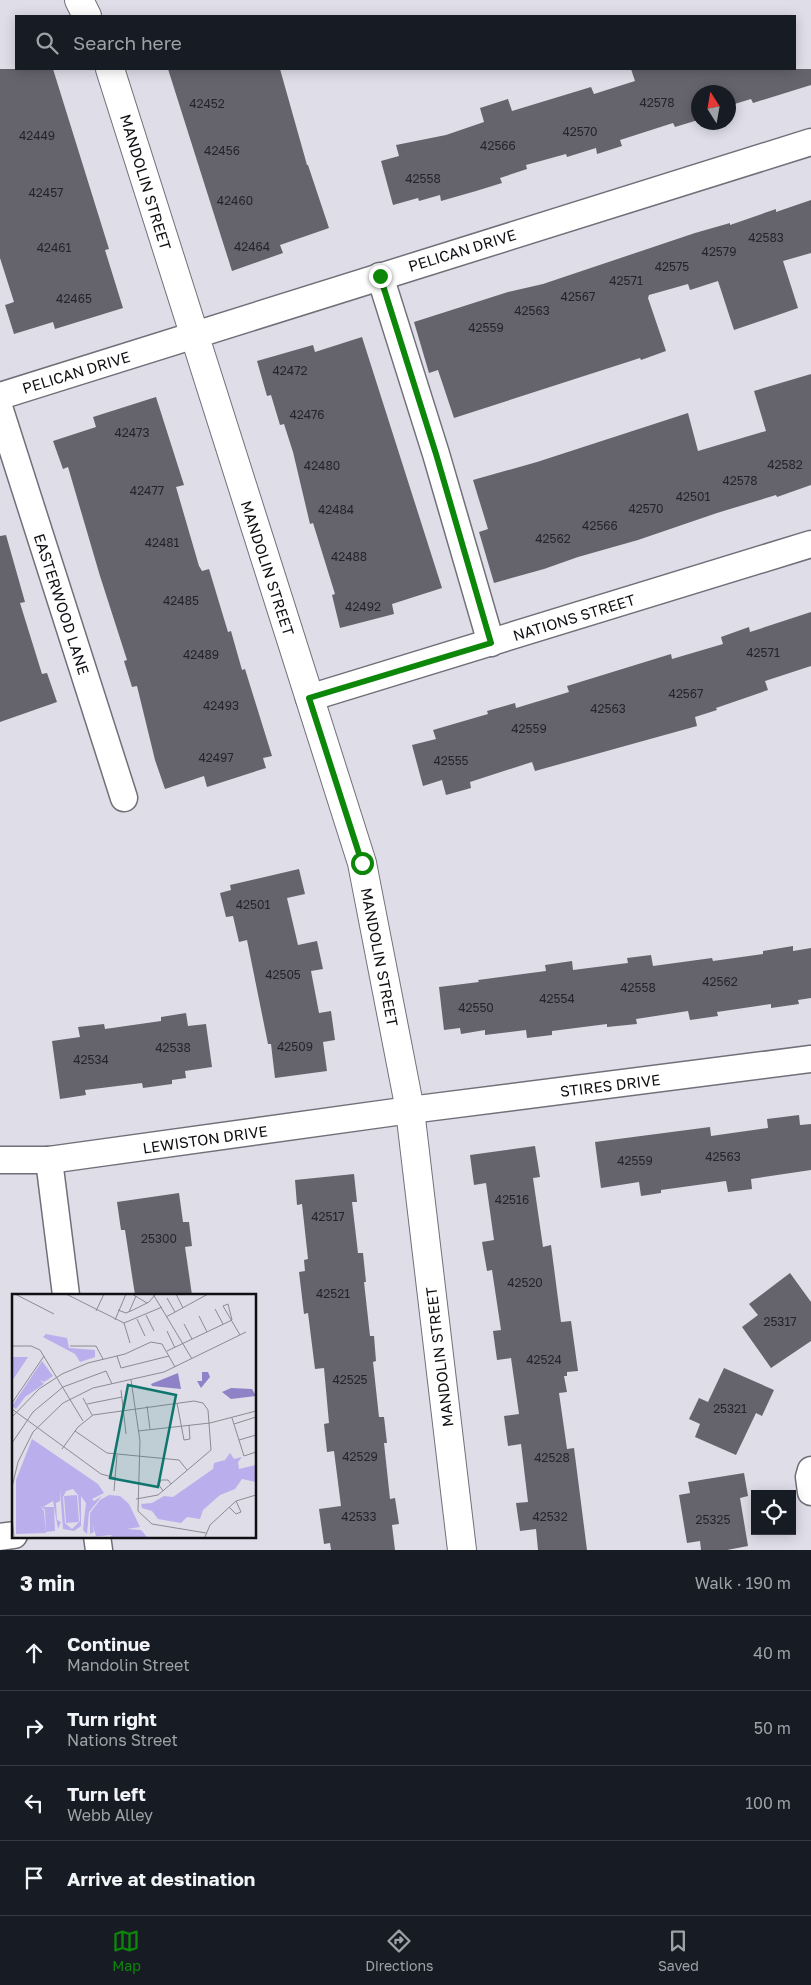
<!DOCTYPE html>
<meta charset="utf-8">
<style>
:root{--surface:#171b24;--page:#20242c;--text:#f1f3f6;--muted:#9ea1a6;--line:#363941;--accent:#0d8709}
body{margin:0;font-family:"Golos Text",sans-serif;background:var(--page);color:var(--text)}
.controls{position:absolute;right:15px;bottom:15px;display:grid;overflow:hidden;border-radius:0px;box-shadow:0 2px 12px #0003}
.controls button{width:45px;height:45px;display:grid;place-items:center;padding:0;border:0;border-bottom:1px solid var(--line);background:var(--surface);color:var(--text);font:25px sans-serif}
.compass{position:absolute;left:691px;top:85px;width:45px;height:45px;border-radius:50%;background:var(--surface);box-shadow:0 2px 12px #0003;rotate:349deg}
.stop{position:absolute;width:15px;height:15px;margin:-11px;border:4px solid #0d8709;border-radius:50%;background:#fff}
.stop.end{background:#0d8709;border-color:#fff;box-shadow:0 1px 5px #0008}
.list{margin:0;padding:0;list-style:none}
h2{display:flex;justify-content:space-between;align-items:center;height:65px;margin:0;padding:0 20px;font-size:21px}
h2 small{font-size:16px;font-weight:400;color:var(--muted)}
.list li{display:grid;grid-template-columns:32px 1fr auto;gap:15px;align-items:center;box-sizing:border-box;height:75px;padding:0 20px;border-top:1px solid var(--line)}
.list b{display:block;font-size:19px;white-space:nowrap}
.list p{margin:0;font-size:16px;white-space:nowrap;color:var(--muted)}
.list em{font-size:16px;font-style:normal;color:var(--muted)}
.icon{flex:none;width:28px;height:28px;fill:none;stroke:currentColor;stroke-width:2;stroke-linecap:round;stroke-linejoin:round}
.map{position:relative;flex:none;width:811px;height:1550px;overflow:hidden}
.search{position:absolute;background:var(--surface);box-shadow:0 2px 12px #0003;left:15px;right:15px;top:15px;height:55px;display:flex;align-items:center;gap:12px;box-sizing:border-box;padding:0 18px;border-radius:0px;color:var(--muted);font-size:19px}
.sheet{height:365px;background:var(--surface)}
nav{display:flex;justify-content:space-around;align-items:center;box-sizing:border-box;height:70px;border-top:1px solid var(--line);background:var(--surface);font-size:14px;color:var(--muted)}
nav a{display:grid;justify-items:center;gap:2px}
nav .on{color:var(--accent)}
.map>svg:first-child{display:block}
.building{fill:#65646d}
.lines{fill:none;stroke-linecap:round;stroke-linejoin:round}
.minor-casing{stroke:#717079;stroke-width:29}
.tertiary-casing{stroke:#717079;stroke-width:30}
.minor{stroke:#fff;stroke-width:26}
.tertiary{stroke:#fff;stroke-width:28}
.route{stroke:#0d8709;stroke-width:6}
.labels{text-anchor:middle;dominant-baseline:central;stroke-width:5;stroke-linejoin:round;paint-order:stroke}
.number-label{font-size:12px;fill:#25242a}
.street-label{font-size:15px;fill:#100f13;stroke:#fff}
.inset-road{fill:none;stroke:#8c8b93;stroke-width:1}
.view{fill:#0f766e;fill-opacity:0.15;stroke:#0f766e;stroke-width:2.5}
.inset-edge{fill:none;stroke:#100f13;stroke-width:2.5}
</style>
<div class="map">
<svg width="811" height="1550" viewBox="0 0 811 1550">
<rect width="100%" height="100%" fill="#dfdde8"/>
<g class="building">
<polygon points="0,69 53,69 109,249 105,250 123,308 55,329 53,322 14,334 5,305 14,302 0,258"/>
<polygon points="168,69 280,69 307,165 308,165 329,228 280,245 283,253 232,271"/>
<polygon points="631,69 811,69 811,85 753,103 751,99 728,106 728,92 698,92 698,120 675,127 673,123 620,140 622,146 597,154 596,148 567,157 566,154 526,165 527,169 500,178 502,183 476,191 441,201 440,195 419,201 418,198 393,205 381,161 399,156 396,145 446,135 484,122 480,108 508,99 512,111 591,87 594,94 635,81"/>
<polygon points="811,200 811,253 783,261 798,308 734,330 718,281 690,290 688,284 649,295 648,298 666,351 641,360 640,358 454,418 438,370 429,373 414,322 508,292 543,284 695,233 730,223 730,225 776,209 776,212"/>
<polygon points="362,337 442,588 392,604 394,614 340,628 332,595 335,594 313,523 310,524 293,452 284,424 280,425 271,395 267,396 257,361 313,345 315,352"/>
<polygon points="811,374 811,485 777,497 776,495 717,513 638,540 578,557 544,569 494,583 479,532 488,529 473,480 537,462 688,413 698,451 766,431 754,391"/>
<polygon points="156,397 184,485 176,487 199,566 202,571 209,569 228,632 231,631 242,670 245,669 272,756 263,758 266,768 207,787 204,776 165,789 155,760 137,686 132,687 124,661 127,660 100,576 68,467 63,469 53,441 96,427 93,417"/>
<polygon points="6,535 25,602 20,603 42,674 47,673 57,702 0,722 0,536"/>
<polygon points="811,612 811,666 765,681 768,690 716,708 717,710 695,717 697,726 535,771 532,762 470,782 471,788 446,795 442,780 423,786 412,745 436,739 433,730 488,714 487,711 515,703 516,708 569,692 567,686 671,654 672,659 723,644 721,637 749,627 750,632"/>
<polygon points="299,869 305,894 287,898 298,945 317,941 323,969 311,971 319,1013 331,1011 335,1040 323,1042 327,1071 275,1078 271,1044 268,1044 247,940 239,942 233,916 226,917 220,893 231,890 230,885"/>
<polygon points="793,946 793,951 811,948 811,998 798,1000 799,1004 771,1008 771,1004 717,1012 718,1016 690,1020 688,1011 636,1019 637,1024 607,1027 607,1024 552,1031 552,1035 527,1038 526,1030 485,1035 485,1030 461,1034 460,1028 444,1030 439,987 479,982 478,980 546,971 545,965 572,961 573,970 628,963 627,958 651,955 653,966 712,958 713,961 763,954 763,951"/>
<polygon points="186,1013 188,1026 206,1024 212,1067 185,1071 186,1078 172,1080 172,1084 143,1088 142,1083 85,1090 86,1095 60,1099 52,1041 80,1037 78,1027 104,1024 105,1029 161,1021 161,1017"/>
<polygon points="799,1115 800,1125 811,1124 811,1170 751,1179 752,1189 728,1192 726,1181 661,1190 661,1193 641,1196 639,1182 601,1188 595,1142 710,1127 711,1136 768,1128 767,1119"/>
<polygon points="535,1146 540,1177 533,1178 543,1247 551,1245 561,1322 571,1321 578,1371 567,1372 567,1376 564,1376 567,1392 559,1393 567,1449 574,1448 587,1550 538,1550 536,1529 520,1531 516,1503 528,1502 521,1444 508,1446 504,1416 519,1414 511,1358 497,1360 493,1331 501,1330 492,1270 487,1271 482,1242 494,1240 486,1183 474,1185 470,1155"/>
<polygon points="354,1174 357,1202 352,1202 358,1253 363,1253 366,1282 364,1282 370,1336 374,1336 376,1361 373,1362 379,1417 384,1417 387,1443 384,1443 390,1499 395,1498 399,1524 392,1525 395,1550 331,1550 330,1543 324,1544 319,1509 341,1506 334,1451 327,1452 324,1424 329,1423 324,1368 315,1369 308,1313 304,1314 299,1272 305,1271 304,1260 308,1259 302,1204 297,1205 295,1180"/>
<polygon points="179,1193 183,1222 189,1222 192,1246 185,1247 192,1295 135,1295 125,1230 121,1230 117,1202"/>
<polygon points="790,1273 811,1302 811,1341 771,1368 742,1327 758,1315 749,1304"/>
<polygon points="724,1368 774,1390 762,1416 756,1413 736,1455 695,1437 700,1424 689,1419 699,1398 708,1402"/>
<polygon points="744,1473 748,1496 740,1498 748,1546 727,1550 701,1550 700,1541 687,1543 679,1495 690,1493 688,1482"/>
</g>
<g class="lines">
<defs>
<g id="minor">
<polyline points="380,276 436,454 491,643"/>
<polyline points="0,396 811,142"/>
<polyline points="0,410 124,798"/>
<polyline points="309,698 811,544"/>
<polyline points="0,1160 49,1160 410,1110 811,1059"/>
<polyline points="49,1160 66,1295"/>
<polyline points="811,1470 809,1477 811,1492"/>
<polyline points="97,1536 99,1550"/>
<polyline points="0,1537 14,1535"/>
</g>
<g id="tertiary">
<polyline points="79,0 87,16"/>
<polyline points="110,69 362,863 410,1110 462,1550"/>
</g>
</defs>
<use href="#minor" class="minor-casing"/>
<use href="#tertiary" class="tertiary-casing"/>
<use href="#minor" class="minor"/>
<use href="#tertiary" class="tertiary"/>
</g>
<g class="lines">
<polyline class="route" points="362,863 309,698 491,643 436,454 380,276"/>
</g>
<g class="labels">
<g class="number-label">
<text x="657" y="102">42578</text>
<text x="207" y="103">42452</text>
<text x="580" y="131">42570</text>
<text x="37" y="135">42449</text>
<text x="498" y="145">42566</text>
<text x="222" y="150">42456</text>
<text x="423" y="178">42558</text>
<text x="46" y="192">42457</text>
<text x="235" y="200">42460</text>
<text x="766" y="237">42583</text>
<text x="252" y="246">42464</text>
<text x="54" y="247">42461</text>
<text x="719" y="251">42579</text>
<text x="672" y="266">42575</text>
<text x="626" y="280">42571</text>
<text x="578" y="296">42567</text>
<text x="74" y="298">42465</text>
<text x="532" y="310">42563</text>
<text x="486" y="327">42559</text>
<text x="290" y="370">42472</text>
<text x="307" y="414">42476</text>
<text x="132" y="432">42473</text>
<text x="785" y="464">42582</text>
<text x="322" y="465">42480</text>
<text x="740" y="480">42578</text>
<text x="147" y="490">42477</text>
<text x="693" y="496">42501</text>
<text x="646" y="508">42570</text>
<text x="336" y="509">42484</text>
<text x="600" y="525">42566</text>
<text x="553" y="538">42562</text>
<text x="162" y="542">42481</text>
<text x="349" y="556">42488</text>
<text x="181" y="600">42485</text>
<text x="363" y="606">42492</text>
<text x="763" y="652">42571</text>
<text x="201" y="654">42489</text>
<text x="686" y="693">42567</text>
<text x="221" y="705">42493</text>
<text x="608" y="708">42563</text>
<text x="529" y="728">42559</text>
<text x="216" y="757">42497</text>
<text x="451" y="760">42555</text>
<text x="253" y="904">42501</text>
<text x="283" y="974">42505</text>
<text x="720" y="981">42562</text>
<text x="638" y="987">42558</text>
<text x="557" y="998">42554</text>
<text x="476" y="1007">42550</text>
<text x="295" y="1046">42509</text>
<text x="173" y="1047">42538</text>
<text x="91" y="1059">42534</text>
<text x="723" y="1156">42563</text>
<text x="635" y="1160">42559</text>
<text x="512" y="1199">42516</text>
<text x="328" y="1216">42517</text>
<text x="159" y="1238">25300</text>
<text x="525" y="1282">42520</text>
<text x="333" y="1293">42521</text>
<text x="780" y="1321">25317</text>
<text x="544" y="1359">42524</text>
<text x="350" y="1379">42525</text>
<text x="730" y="1408">25321</text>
<text x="360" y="1456">42529</text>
<text x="552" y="1457">42528</text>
<text x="359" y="1516">42533</text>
<text x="550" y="1516">42532</text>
<text x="713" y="1519">25325</text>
</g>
<g class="street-label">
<text transform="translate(146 182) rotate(73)">MANDOLIN STREET</text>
<text transform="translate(462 250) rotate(-17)">PELICAN DRIVE</text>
<text transform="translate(76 372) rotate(-17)">PELICAN DRIVE</text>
<text transform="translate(268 568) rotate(72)">MANDOLIN STREET</text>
<text transform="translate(62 604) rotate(72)">EASTERWOOD LANE</text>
<text transform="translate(574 617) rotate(-17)">NATIONS STREET</text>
<text transform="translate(380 957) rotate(79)">MANDOLIN STREET</text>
<text transform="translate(610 1085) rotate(-7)">STIRES DRIVE</text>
<text transform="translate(205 1139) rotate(-8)">LEWISTON DRIVE</text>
<text transform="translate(439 1357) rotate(-97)">MANDOLIN STREET</text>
</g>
</g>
<g transform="translate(12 1294)">
<rect width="244" height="244" fill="#dfdde8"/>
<path d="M 34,40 L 55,44 L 57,54 L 83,56 L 83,63 L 68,68 L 63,60 L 31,43 ZM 0,63 L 16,63 L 0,87 ZM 30,67 L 41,82 L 32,88 L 28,86 L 32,90 L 13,103 L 4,115 L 0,112 ZM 20,145 L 86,190 L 92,199 L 80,205 L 82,207 L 90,202 L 77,218 L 75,240 L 71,236 L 74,209 L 69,202 L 69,232 L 62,237 L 51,235 L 48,196 L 48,207 L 44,209 L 45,226 L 49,228 L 46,235 L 41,207 L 31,213 L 42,213 L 43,237 L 34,238 L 33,216 L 28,212 L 32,217 L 34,239 L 4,240 L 4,186 ZM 61,195 L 66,201 L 68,227 L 60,235 L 53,229 L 51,203 L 54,197 ZM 218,159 L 222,165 L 230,163 L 226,168 L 227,175 L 244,171 L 244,188 L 230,185 L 223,195 L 208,201 L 191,216 L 188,225 L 175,223 L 169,229 L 146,225 L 140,217 L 130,214 L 129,210 L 140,209 L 152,202 L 161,203 L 201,175 L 202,169 L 213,166 ZM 65,201 L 67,228 L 54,229 L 52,202 ZM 97,201 L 108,202 L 117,210 L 128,233 L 115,235 L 129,236 L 135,243 L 98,243 L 100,241 L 78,243 L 84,242 L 80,229 L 82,238 L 78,240 L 78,219 L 88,206 Z" fill="#baafec" fill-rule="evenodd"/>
<path d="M 190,78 L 196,78 L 198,83 L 189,94 L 185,87 L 190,87 ZM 166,79 L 169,95 L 140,92 L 139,90 ZM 219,94 L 240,95 L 244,102 L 219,105 L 210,98 Z" fill="#8f82c7"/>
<path class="inset-road" d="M 3,0 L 42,20M 54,0 L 112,29 L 150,13M 120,0 L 135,9M 141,0 L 180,65M 164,0 L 171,14M 155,4 L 163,18M 203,15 L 211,30M 106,16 L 114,19 L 121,16 L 137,8 L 143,1M 84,17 L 92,0M 117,18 L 124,2M 134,21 L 142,37M 187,22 L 195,38M 154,23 L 196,0M 125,25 L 133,42M 103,26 L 114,0M 220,26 L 216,10 L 211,12 L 228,41M 112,29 L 118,49M 172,30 L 180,45M 155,37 L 163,54M 0,52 L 19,52 L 28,56 L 71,127M 58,52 L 84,52 L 91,65M 155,57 L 220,26M 105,62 L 109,74 L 157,62M 119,86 L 128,147 L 126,217 L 140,230 L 194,239M 109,96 L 114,140M 71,104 L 80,121M 0,109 L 32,62M 165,109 L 172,146 L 178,145 L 177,131M 75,110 L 110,103M 135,112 L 138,135M 0,115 L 89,180 L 104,184M 0,123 L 27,95 L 50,80 L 76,69 L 113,60 L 139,48 L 150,50 L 163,73M 220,124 L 232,162 L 244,158M 222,130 L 244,123M 63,137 L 95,159 L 167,166 L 175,176M 126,137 L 198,129 L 244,117M 227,146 L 244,141M 0,149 L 21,118 L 51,93 L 94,77 L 100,90M 50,155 L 66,133 L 81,121 L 182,107 L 191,109 L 196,116 L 199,156 L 146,201 L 124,205M 0,193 L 6,168 L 21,138 L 51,109 L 81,94 L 152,78 L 234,38M 102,197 L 105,161M 151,197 L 147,191 L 149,186 L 156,186 L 159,190M 217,213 L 224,220 L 229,218 L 224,207M 0,222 L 2,243M 193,243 L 198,231 L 224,207 L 244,201"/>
<path class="view" d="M 116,91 L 164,101 L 146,193 L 98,184 Z"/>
<rect width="244" height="244" class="inset-edge"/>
</g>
</svg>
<div class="controls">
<button><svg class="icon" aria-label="locate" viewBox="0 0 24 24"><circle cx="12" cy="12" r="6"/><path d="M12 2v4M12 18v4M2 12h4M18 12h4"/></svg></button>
</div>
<svg class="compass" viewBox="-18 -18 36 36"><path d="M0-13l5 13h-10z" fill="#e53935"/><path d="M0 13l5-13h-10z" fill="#9ea1a6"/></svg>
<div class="stop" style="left:362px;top:863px"></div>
<div class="stop end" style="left:380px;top:276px"></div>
<div class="search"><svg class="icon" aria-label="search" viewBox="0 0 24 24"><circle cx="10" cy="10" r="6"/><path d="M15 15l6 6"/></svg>Search here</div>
</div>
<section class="sheet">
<h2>3 min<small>Walk · 190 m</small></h2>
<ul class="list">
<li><svg class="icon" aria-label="ahead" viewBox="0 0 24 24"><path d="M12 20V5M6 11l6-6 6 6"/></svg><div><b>Continue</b><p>Mandolin Street</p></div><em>40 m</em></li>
<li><svg class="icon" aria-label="right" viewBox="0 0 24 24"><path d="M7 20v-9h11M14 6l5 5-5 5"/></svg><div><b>Turn right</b><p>Nations Street</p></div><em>50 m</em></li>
<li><svg class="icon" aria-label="left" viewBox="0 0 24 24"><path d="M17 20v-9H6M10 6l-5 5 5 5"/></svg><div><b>Turn left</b><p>Webb Alley</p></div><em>100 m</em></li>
<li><svg class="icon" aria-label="arrive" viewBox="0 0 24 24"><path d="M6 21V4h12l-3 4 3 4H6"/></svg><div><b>Arrive at destination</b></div></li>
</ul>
</section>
<nav>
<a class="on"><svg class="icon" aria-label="map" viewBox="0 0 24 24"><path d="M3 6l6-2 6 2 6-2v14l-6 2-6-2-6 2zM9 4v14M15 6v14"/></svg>Map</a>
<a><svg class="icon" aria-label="directions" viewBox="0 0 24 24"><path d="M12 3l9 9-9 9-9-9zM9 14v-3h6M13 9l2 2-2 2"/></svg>Directions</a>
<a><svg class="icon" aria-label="saved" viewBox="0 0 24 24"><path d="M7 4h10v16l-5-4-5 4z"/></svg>Saved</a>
</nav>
